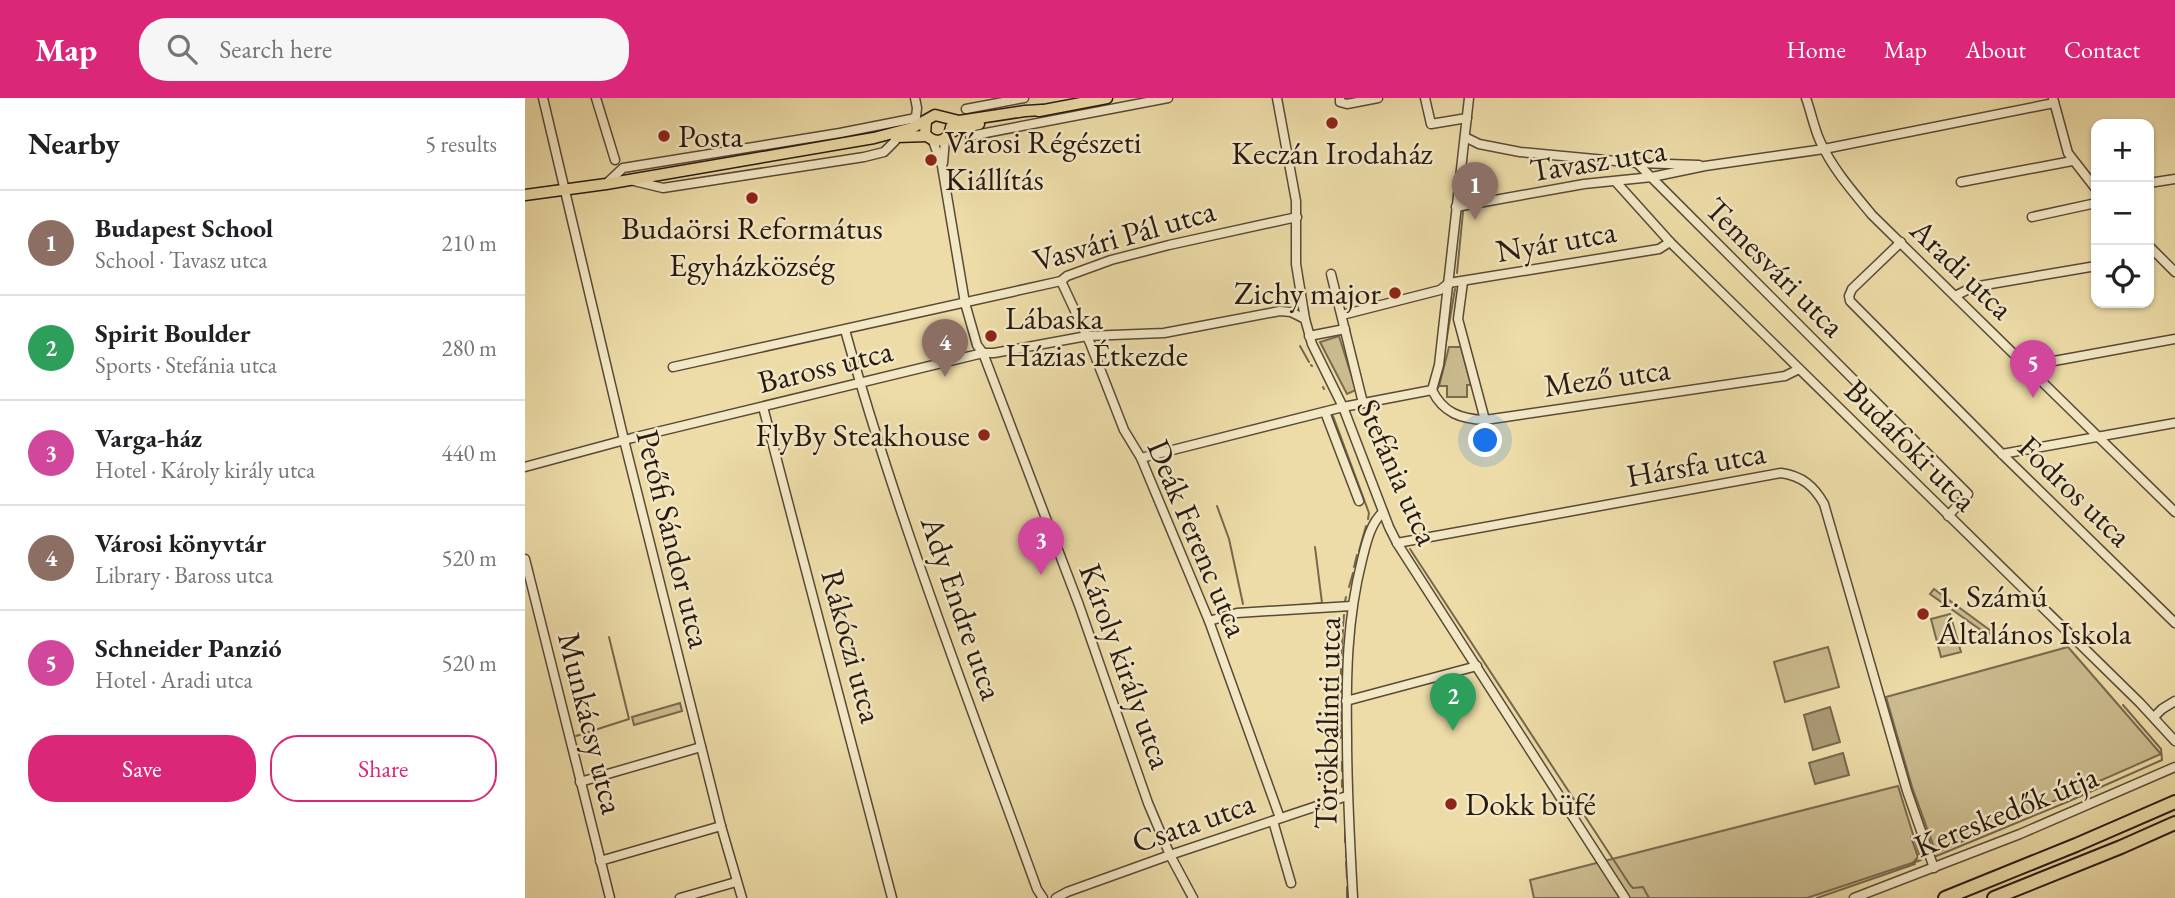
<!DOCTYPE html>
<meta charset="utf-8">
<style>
:root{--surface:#fff;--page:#f6f6f6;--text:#202124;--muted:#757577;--line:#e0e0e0;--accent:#db2777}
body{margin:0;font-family:"EB Garamond",serif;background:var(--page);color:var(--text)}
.controls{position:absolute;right:21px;top:21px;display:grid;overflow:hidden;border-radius:14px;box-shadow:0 2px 5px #0004}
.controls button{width:63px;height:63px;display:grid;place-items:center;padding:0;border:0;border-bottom:2px solid var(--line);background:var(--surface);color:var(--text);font:35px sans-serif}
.you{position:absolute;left:961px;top:343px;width:24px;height:24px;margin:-18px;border:5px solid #fff;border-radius:50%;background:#1a73e8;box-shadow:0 0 0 10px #1a73e833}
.badge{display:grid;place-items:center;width:46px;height:46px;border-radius:50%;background:var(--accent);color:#fff;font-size:23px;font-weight:700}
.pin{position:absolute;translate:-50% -58px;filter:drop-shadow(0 2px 4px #0008)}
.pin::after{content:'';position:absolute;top:37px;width:24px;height:21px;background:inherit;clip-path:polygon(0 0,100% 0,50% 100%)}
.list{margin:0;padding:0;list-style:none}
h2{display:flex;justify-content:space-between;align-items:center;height:91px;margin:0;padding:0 28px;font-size:30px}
h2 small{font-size:23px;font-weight:400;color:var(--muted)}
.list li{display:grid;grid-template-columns:46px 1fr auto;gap:21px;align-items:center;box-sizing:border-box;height:105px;padding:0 28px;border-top:2px solid var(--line)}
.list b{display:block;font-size:26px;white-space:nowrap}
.list p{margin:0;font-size:23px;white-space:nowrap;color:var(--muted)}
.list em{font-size:23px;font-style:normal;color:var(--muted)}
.actions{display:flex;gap:14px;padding:21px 28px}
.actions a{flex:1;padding:16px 0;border:2px solid var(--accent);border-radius:28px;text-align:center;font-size:24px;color:var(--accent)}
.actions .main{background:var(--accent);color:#fff}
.icon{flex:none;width:38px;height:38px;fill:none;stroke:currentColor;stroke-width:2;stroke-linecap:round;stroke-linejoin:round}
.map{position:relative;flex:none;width:1650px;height:800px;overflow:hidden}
header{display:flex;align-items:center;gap:42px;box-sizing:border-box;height:98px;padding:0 35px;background:var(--accent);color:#fff}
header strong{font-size:33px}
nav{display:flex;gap:38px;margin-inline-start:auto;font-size:24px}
.search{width:490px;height:63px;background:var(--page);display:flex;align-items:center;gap:18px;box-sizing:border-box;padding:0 24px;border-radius:28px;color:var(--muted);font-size:26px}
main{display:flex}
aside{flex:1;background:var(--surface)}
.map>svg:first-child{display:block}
.green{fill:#cbbb8e;stroke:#796a50;stroke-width:2}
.water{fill:#aa9a75;stroke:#76674d;stroke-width:2}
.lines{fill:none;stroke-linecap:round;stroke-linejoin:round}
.stream{stroke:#76674d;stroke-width:2}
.minor-casing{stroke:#584a37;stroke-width:11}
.major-casing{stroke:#271a11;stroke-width:13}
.highway-casing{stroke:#271a11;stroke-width:16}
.minor{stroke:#f3e8c6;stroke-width:8}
.major{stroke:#eddca8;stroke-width:10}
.highway{stroke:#eddca8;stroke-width:12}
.poi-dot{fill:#8f2418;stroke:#f3e8c6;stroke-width:2.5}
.labels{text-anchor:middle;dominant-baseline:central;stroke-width:5;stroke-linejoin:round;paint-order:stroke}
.poi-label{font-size:32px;fill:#271a11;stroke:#f3e8c6;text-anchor:start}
.street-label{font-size:32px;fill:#271a11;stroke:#f3e8c6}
</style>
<header>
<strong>Map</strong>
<div class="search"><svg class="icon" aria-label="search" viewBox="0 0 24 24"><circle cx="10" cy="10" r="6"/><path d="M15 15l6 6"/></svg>Search here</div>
<nav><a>Home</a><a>Map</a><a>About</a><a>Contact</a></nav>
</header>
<main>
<aside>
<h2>Nearby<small>5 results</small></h2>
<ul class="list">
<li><span class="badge" style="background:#8d6e63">1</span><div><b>Budapest School</b><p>School · Tavasz utca</p></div><em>210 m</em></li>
<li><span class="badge" style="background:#2e9e5b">2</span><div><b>Spirit Boulder</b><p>Sports · Stefánia utca</p></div><em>280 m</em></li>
<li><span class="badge" style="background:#d1479c">3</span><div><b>Varga-ház</b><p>Hotel · Károly király utca</p></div><em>440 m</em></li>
<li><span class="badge" style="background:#8d6e63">4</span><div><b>Városi könyvtár</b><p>Library · Baross utca</p></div><em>520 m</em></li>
<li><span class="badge" style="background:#d1479c">5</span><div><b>Schneider Panzió</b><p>Hotel · Aradi utca</p></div><em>520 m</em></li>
</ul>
<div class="actions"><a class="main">Save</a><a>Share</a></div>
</aside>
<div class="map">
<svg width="1650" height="800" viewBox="0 0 1650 800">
<rect width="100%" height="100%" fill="#eddca8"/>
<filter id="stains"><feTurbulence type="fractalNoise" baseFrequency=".00286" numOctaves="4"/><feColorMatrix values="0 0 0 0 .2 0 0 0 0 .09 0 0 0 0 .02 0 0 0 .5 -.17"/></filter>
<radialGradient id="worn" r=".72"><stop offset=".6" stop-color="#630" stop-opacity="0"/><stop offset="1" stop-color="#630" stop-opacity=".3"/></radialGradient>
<g class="green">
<polygon points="814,238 831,292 822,296 795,244"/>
<polygon points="924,249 936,249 946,287 942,287 942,299 922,299 922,288 914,288"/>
<polygon points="1409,491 1466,533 1463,537 1405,496"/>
<polygon points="1425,516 1436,554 1416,559 1406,521"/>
<polygon points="1303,549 1314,589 1260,604 1249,564"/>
<polygon points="1543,549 1636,656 1411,755 1387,689 1361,599"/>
<polygon points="155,605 157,613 109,627 107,619"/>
<polygon points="1373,688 1396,762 1282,800 1009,800 1005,782"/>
</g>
<g class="water">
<polygon points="1305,609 1315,644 1288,652 1279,617"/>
<polygon points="1318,655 1324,677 1290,686 1284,665"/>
</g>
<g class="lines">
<g class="stream">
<polyline points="932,175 938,114"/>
<polyline points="775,248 784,264"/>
<polyline points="919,256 930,191"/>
<polyline points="786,267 787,268"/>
<polyline points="798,289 799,291"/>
<polyline points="913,290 917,272"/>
<polyline points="808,318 844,415 843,421"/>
<polyline points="692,408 704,441 718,506"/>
<polyline points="885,451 1105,787 1108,790 1118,789 1124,800"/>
<polyline points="834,453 841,428"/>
<polyline points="829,469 832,457"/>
<polyline points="824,489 828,475"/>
<polyline points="820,503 821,499"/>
<polyline points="753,509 797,505 790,449"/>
<polyline points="818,528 819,517"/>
<polyline points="816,564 818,532"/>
<polyline points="816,580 816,571"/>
<polyline points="816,595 816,585"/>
<polyline points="816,600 816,610"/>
<polyline points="816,623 816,614"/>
<polyline points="816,627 816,640"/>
<polyline points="51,638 104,621 84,539"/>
<polyline points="817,664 817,673"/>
<polyline points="817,682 817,689"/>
<polyline points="820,733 820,744"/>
<polyline points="1386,739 1393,759 1387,766"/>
<polyline points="821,749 821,759"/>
<polyline points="1409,759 1542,704 1637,662 1636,651 1598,607"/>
<polyline points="821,764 822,780"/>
<polyline points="822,789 822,800"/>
<polyline points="1292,800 1390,766"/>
</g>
<defs>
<g id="minor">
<polyline points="18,0 99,342 196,728 217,800"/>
<polyline points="71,0 90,62"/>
<polyline points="752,0 771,103 771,166 780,221 787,246 818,309 864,429 872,445 1100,800"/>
<polyline points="815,0 815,4 822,6 853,0"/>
<polyline points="900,0 906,26 942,20"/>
<path d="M 1281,0 C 1286,14 1289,30 1295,43 C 1307,70 1328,94 1347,117 L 1650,414"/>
<polyline points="1528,0 1543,55 1571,91"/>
<polyline points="441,11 499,0"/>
<polyline points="445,38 643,0"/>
<polyline points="940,39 954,46 995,54 1112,65 1174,67"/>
<polyline points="408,43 417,68 440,205 452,247 458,255 554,507 623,705 645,757 668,800"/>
<polyline points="418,65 420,41"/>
<polyline points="1112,65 1443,396 1423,418"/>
<polyline points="109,83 138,90 339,59 359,54 370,43 370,39"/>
<polyline points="1091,84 1145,144 1615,605 1650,643"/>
<polyline points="1436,84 1547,63"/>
<polyline points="1624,85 1650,81"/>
<polyline points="81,86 98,70 315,35 386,21 391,19 392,10 390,0"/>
<polyline points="931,109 1059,86 1127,79 1180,68 1299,51 1529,5"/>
<polyline points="1507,119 1571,105"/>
<polyline points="1376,144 1327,191 1324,198 1325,203 1477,356 1650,525"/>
<polyline points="1624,148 1650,174"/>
<polyline points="806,176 838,305"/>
<polyline points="536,183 565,245 599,332 616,360 684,523 755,720"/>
<polyline points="938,184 933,221 960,322"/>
<polyline points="1430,198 1448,189 1571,168"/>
<polyline points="817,217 915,192 924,185 1134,151 1145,144"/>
<path d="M 320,232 C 373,422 445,606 512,791 L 518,800"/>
<polyline points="784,238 820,231"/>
<polyline points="148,269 536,183 542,178 586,162 644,147 772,119"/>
<polyline points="1506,272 1518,265 1650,241"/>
<path d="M 907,292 C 918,315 936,321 960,322 L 1260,278 L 1274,271"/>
<polyline points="907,292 914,267 944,0"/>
<polyline points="238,309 367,800"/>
<polyline points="800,314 834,403"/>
<polyline points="1477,356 1650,325"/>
<polyline points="616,360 818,309 907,292"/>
<polyline points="0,369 107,340 458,255 469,255 562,238 639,235 755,213 766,214 780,221"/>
<path d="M 872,445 L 1256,375 C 1277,378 1289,388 1299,406 L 1382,693 L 1409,770"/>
<polyline points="0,461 85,800"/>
<polyline points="684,523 712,515 826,508"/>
<polyline points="821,603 952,568"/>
<polyline points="1629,619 1637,611 1650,603"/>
<polyline points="55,684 176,649"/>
<polyline points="748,723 766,785"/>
<polyline points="75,763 196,728"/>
<polyline points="155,800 211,784"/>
<polyline points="531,800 542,794 645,757 822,698"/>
<path d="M 828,800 C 825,746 822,693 822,639 C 821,579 822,521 837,462 C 841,446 845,426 858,414"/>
<polyline points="1329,800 1495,736 1650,669"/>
</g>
<g id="major">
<polyline points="514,13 582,0"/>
<path d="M 401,23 L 400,36 C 410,47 424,44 426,29"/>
<polyline points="425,35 435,30 454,26"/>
<polyline points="371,39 402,38"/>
<polyline points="0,97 81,86 349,40 387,30 410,17 434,23 500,13 517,12"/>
</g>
<g id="highway">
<polyline points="1420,800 1551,747 1650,704"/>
<polyline points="1469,800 1596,749 1650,725"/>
</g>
</defs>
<use href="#minor" class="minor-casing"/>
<use href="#major" class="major-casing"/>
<use href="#highway" class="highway-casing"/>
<use href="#minor" class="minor"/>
<use href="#major" class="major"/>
<use href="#highway" class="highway"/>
</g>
<g class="poi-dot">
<circle cx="807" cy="25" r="7"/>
<circle cx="139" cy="38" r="7"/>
<circle cx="406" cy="62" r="7"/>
<circle cx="227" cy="100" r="7"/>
<circle cx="870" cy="195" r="7"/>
<circle cx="466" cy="238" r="7"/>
<circle cx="459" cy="337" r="7"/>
<circle cx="1398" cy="516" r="7"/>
<circle cx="926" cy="706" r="7"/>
</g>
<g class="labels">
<g class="poi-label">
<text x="153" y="38">Posta</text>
<text x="420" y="44">Városi Régészeti<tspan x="420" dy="37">Kiállítás</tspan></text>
<text x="807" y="55" text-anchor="middle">Keczán Irodaház</text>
<text x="227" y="130" text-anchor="middle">Budaörsi Református<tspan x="227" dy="37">Egyházközség</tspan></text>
<text x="856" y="195" text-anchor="end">Zichy major</text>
<text x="480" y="220">Lábaska<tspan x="480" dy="37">Házias Étkezde</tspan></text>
<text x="445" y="337" text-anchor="end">FlyBy Steakhouse</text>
<text x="1412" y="498">1. Számú<tspan x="1412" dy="37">Általános Iskola</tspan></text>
<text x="940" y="706">Dokk büfé</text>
</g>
<g class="street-label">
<text transform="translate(1073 62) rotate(-9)">Tavasz utca</text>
<text transform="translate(599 137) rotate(-16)">Vasvári Pál utca</text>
<text transform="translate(1031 143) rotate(-10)">Nyár utca</text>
<text transform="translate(1250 169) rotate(45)">Temesvári utca</text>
<text transform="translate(1437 171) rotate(44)">Aradi utca</text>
<text transform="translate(300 268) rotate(-14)">Baross utca</text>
<text transform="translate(1082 279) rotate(-8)">Mező utca</text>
<text transform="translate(1386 347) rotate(45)">Budafoki utca</text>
<text transform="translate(1171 366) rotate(-10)">Hársfa utca</text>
<text transform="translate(873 374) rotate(66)">Stefánia utca</text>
<text transform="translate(1550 393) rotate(44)">Fodros utca</text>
<text transform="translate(673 440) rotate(67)">Deák Ferenc utca</text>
<text transform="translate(149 441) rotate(76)">Petőfi Sándor utca</text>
<text transform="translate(437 510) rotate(71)">Ady Endre utca</text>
<text transform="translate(327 548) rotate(75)">Rákóczi utca</text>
<text transform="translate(601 568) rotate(70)">Károly király utca</text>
<text transform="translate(66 625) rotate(76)">Munkácsy utca</text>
<text transform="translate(802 625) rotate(-89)">Törökbálinti utca</text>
<text transform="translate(1481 713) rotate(-22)">Kereskedők útja</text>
<text transform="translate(668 724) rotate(-19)">Csata utca</text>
</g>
</g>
<rect width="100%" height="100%" filter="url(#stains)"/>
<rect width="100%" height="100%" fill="url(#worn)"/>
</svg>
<div class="controls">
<button>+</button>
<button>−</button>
<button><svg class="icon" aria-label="locate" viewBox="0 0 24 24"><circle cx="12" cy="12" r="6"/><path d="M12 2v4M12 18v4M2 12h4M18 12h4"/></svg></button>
</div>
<div class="you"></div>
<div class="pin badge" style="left:950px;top:122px;background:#8d6e63">1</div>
<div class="pin badge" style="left:928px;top:633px;background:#2e9e5b">2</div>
<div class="pin badge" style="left:516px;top:477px;background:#d1479c">3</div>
<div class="pin badge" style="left:420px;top:279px;background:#8d6e63">4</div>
<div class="pin badge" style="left:1508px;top:300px;background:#d1479c">5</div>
</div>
</main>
